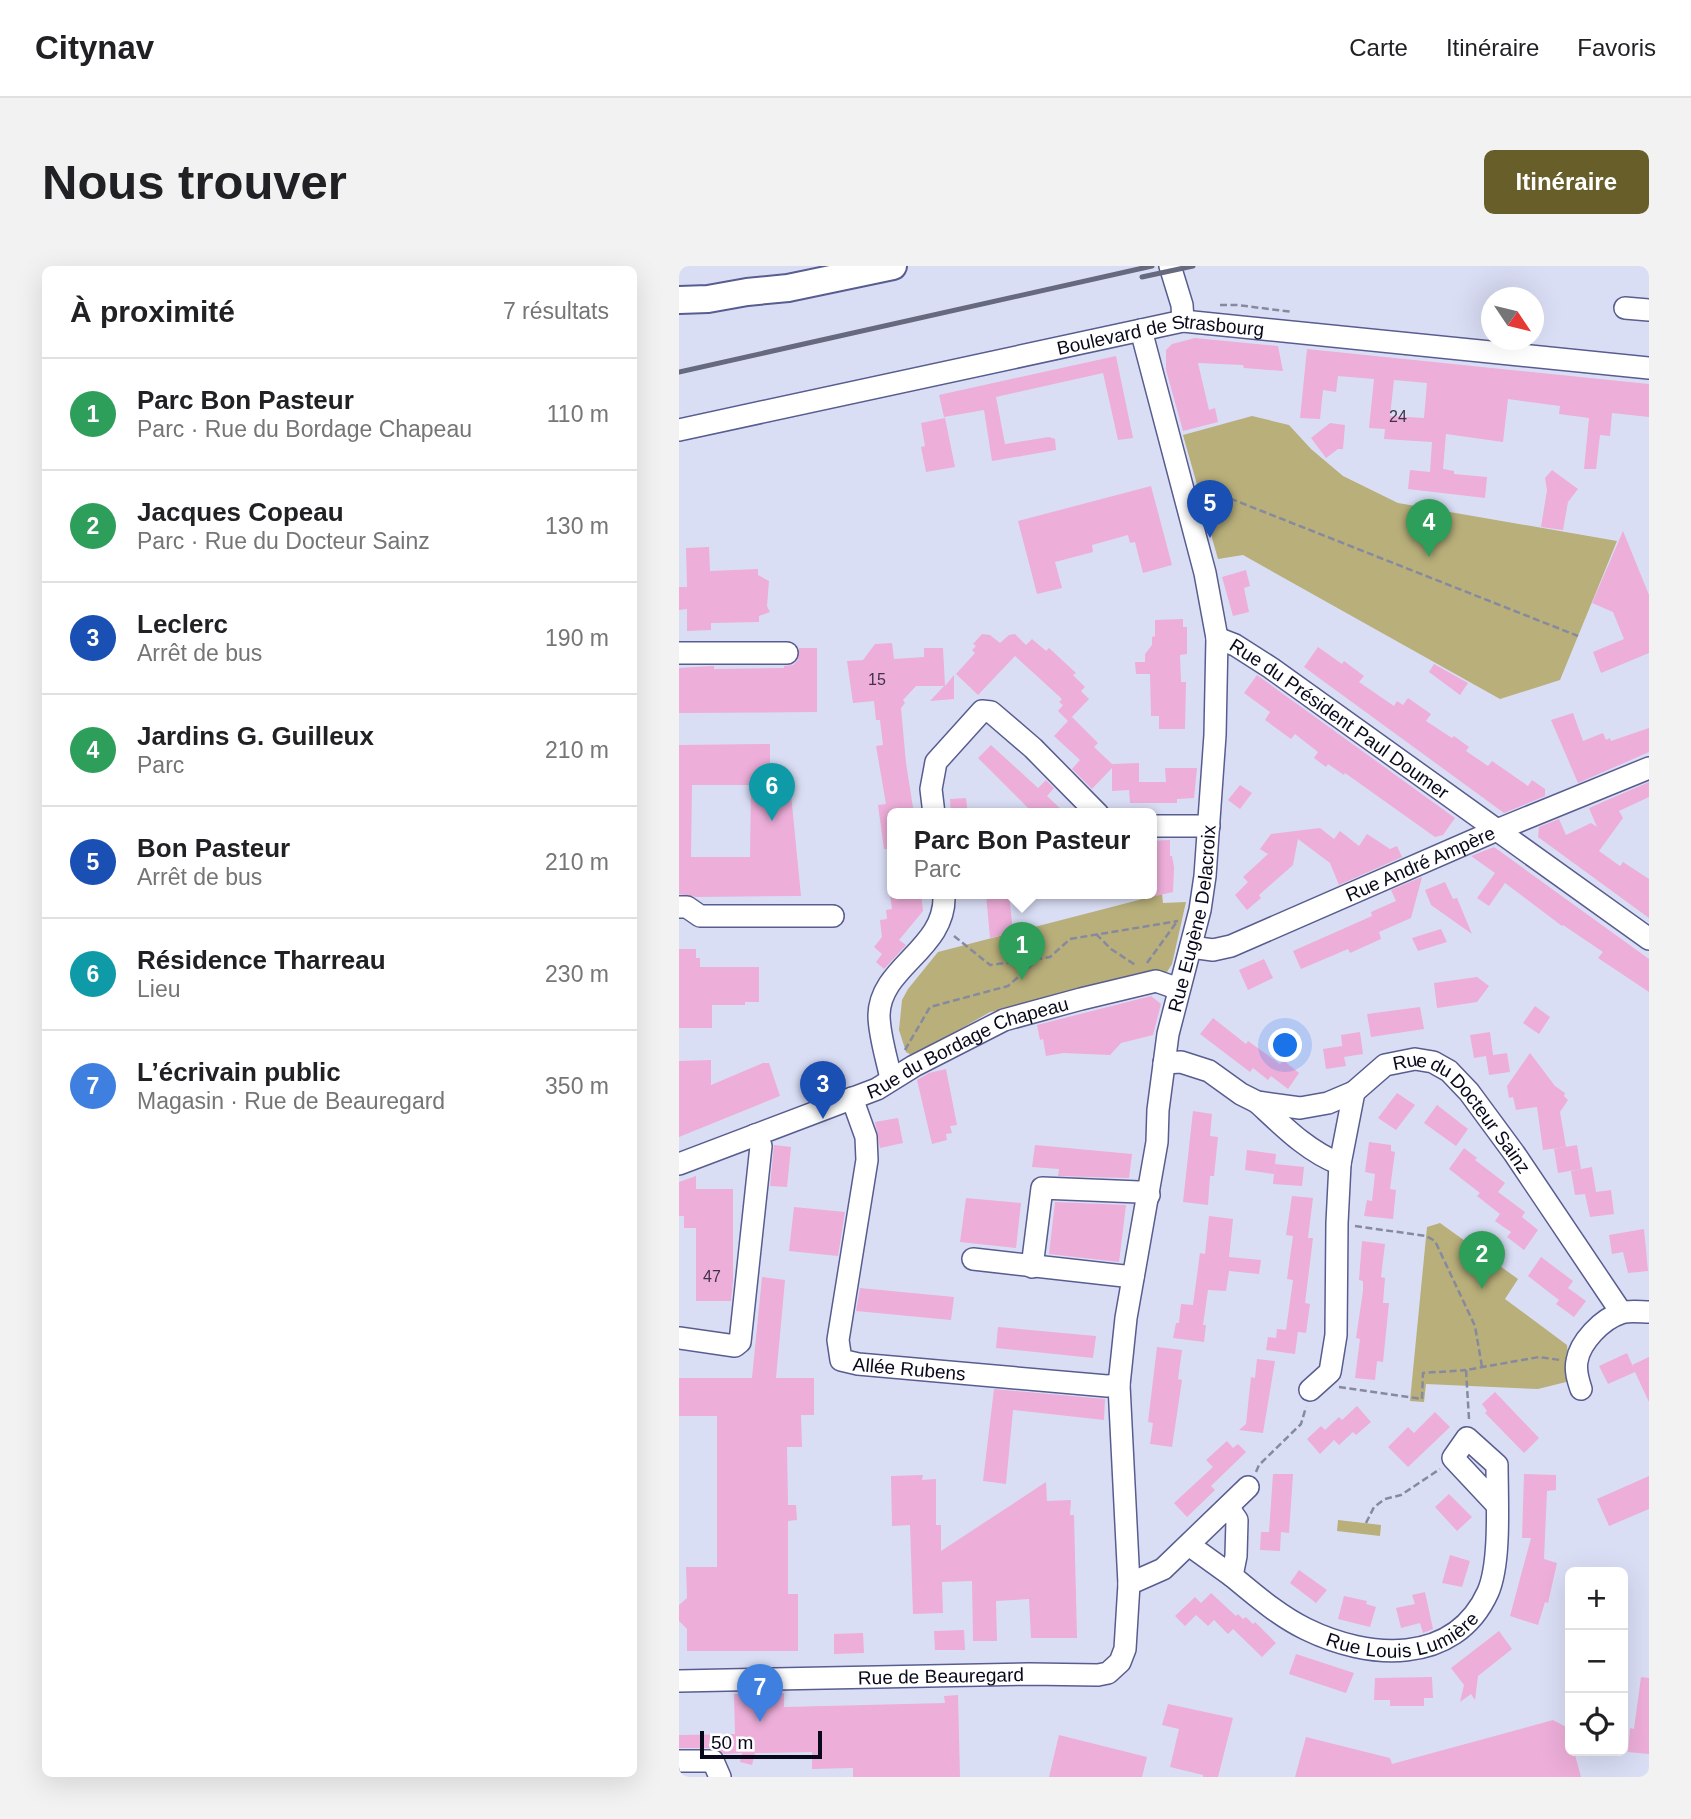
<!DOCTYPE html>
<html lang="fr">
<meta charset="utf-8">
<style>
:root{--surface:#fff;--page:#f2f2f2;--text:#202124;--muted:#757577;--line:#e0e0e0;--accent:#675e2a}
body{margin:0;font-family:Helvetica,sans-serif;background:var(--page);color:var(--text)}
.controls{position:absolute;right:21px;bottom:21px;display:grid;overflow:hidden;border-radius:10px;box-shadow:0 7px 28px #0002}
.controls button{width:63px;height:63px;display:grid;place-items:center;padding:0;border:0;border-bottom:2px solid var(--line);background:var(--surface);color:var(--text);font:35px sans-serif}
.compass{position:absolute;left:802px;top:21px;width:63px;height:63px;border-radius:50%;background:var(--surface);box-shadow:0 7px 28px #0002;rotate:125deg}
.scale{position:absolute;left:21px;bottom:18px;width:122px;box-sizing:border-box;padding-left:7px;border:4px solid #08091b;border-top:0;font-size:19px;line-height:24px;white-space:nowrap;color:#08091b;-webkit-text-stroke:5px #fff;paint-order:stroke}
.you{position:absolute;left:607px;top:780px;width:24px;height:24px;margin:-18px;border:5px solid #fff;border-radius:50%;background:#1a73e8;box-shadow:0 0 0 10px #1a73e833}
.badge{display:grid;place-items:center;width:46px;height:46px;border-radius:50%;background:var(--accent);color:#fff;font-size:23px;font-weight:700}
.pin{position:absolute;translate:-50% -58px;filter:drop-shadow(0 2px 4px #0008)}
.pin::after{content:'';position:absolute;top:37px;width:24px;height:21px;background:inherit;clip-path:polygon(0 0,100% 0,50% 100%)}
.popup{position:absolute;left:208px;top:542px;width:270px;height:91px;box-sizing:border-box;display:grid;place-content:center;border-radius:10px;background:var(--surface);filter:drop-shadow(0 2px 5px #0005);font-size:23px;white-space:nowrap;color:var(--muted)}
.popup b{font-size:26px;color:var(--text)}
.popup::after{content:'';position:absolute;left:50%;top:100%;margin-left:-14px;border:14px solid transparent;border-top-color:var(--surface)}
.list{margin:0;padding:0;list-style:none}
h2{display:flex;justify-content:space-between;align-items:center;height:91px;margin:0;padding:0 28px;font-size:30px}
h2 small{font-size:23px;font-weight:400;color:var(--muted)}
.list li{display:grid;grid-template-columns:46px 1fr auto;gap:21px;align-items:center;box-sizing:border-box;height:112px;padding:0 28px;border-top:2px solid var(--line)}
.list b{display:block;font-size:26px;white-space:nowrap}
.list p{margin:0;font-size:23px;white-space:nowrap;color:var(--muted)}
.list em{font-size:23px;font-style:normal;color:var(--muted)}
.icon{flex:none;width:38px;height:38px;fill:none;stroke:currentColor;stroke-width:2;stroke-linecap:round;stroke-linejoin:round}
.map{position:relative;flex:none;width:970px;height:1511px;overflow:hidden;border-radius:10px}
header{display:flex;align-items:center;gap:42px;box-sizing:border-box;height:98px;padding:0 35px;background:var(--surface);border-bottom:2px solid var(--line)}
header strong{font-size:33px}
nav{display:flex;gap:38px;margin-inline-start:auto;font-size:24px}
.intro{display:flex;align-items:center;justify-content:space-between;box-sizing:border-box;height:168px;padding:0 42px}
h1{margin:0;font-size:49px}
.button{padding:18px 32px;border-radius:10px;background:var(--accent);color:#fff;font-size:24px;font-weight:700}
main{display:flex;gap:42px;padding:0 42px}
aside{flex:1;background:var(--surface);border-radius:10px;box-shadow:0 7px 28px #0002}
.map>svg:first-child{display:block}
.green{fill:#b8af7a}
.building{fill:#edaed9;fill-rule:evenodd}
.lines{fill:none;stroke-linecap:round;stroke-linejoin:round}
.minor-casing{stroke:#585d8f;stroke-width:24}
.major-casing{stroke:#585d8f;stroke-width:30}
.path{stroke:#878a9f;stroke-width:2.5;stroke-dasharray:7 3.5;stroke-linecap:butt}
.minor{stroke:#fff;stroke-width:21}
.major{stroke:#fff;stroke-width:26}
.rail{stroke:#67697e;stroke-width:5}
.labels{text-anchor:middle;dominant-baseline:central;stroke-width:5;stroke-linejoin:round;paint-order:stroke}
.number-label{font-size:16px;fill:#41324a}
.street-label{font-size:19px;fill:#08091b;stroke:#fff}
</style>
<header>
<strong>Citynav</strong>
<nav><a>Carte</a><a>Itinéraire</a><a>Favoris</a></nav>
</header>
<div class="intro"><h1>Nous trouver</h1><a class="button">Itinéraire</a></div>
<main>
<aside>
<h2>À proximité<small>7 résultats</small></h2>
<ul class="list">
<li><span class="badge" style="background:#2e9e5b">1</span><div><b>Parc Bon Pasteur</b><p>Parc · Rue du Bordage Chapeau</p></div><em>110 m</em></li>
<li><span class="badge" style="background:#2e9e5b">2</span><div><b>Jacques Copeau</b><p>Parc · Rue du Docteur Sainz</p></div><em>130 m</em></li>
<li><span class="badge" style="background:#1a4fb4">3</span><div><b>Leclerc</b><p>Arrêt de bus</p></div><em>190 m</em></li>
<li><span class="badge" style="background:#2e9e5b">4</span><div><b>Jardins G. Guilleux</b><p>Parc</p></div><em>210 m</em></li>
<li><span class="badge" style="background:#1a4fb4">5</span><div><b>Bon Pasteur</b><p>Arrêt de bus</p></div><em>210 m</em></li>
<li><span class="badge" style="background:#0f9aa8">6</span><div><b>Résidence Tharreau</b><p>Lieu</p></div><em>230 m</em></li>
<li><span class="badge" style="background:#3f7fe0">7</span><div><b>L’écrivain public</b><p>Magasin · Rue de Beauregard</p></div><em>350 m</em></li>
</ul>
</aside>
<div class="map">
<svg width="970" height="1511" viewBox="0 0 970 1511">
<rect width="100%" height="100%" fill="#dadef5"/>
<g class="green">
<polygon points="573,150 610,159 632,183 664,210 719,237 938,275 881,414 821,433 564,289 539,293 504,169"/>
<polygon points="483,628 484,637 507,636 493,698 488,706 311,746 234,790 227,786 220,764 223,734 229,723 259,686"/>
<polygon points="761,957 839,1013 826,1033 888,1079 891,1115 859,1123 747,1118 745,1136 731,1135 748,961"/>
<polygon points="659,1254 702,1259 701,1270 658,1265"/>
</g>
<g class="building">
<polygon points="516,72 599,80 604,105 565,102 564,99 519,97 530,144 536,142 539,156 504,165 487,104 487,84 493,78"/>
<path d="M 628,83 L 970,118 L 970,151 L 933,147 L 931,170 L 921,169 L 917,203 L 905,203 L 910,152 L 880,148 L 881,140 L 829,133 L 824,176 L 767,168 L 764,203 L 775,205 L 775,208 L 808,211 L 806,232 L 729,223 L 731,204 L 751,206 L 753,176 L 705,173 L 706,163 L 690,162 L 695,113 L 659,110 L 657,126 L 644,124 L 641,153 L 621,152 ZM 715,114 L 748,117 L 745,152 L 711,150 Z"/>
<polygon points="437,90 454,172 439,174 424,107 317,131 326,178 370,171 376,173 377,184 313,195 305,144 265,151 260,129"/>
<polygon points="266,152 276,201 247,206 242,181 246,180 242,157"/>
<polygon points="651,157 666,159 664,183 659,183 647,192 632,172"/>
<polygon points="873,204 899,223 889,236 884,264 862,261 868,224 866,212"/>
<polygon points="472,220 493,299 464,307 456,276 451,277 449,269 413,279 414,286 376,296 383,322 358,328 339,255"/>
<polygon points="944,265 970,329 970,387 922,407 914,386 945,373 934,346 913,337"/>
<polygon points="30,281 31,305 79,303 79,309 90,315 88,340 91,346 80,350 80,356 32,357 32,364 8,365 8,343 0,344 0,321 8,321 7,282"/>
<polygon points="567,304 571,320 565,322 570,346 554,350 543,311"/>
<polygon points="504,353 504,361 508,361 508,388 501,389 502,416 507,416 506,463 480,463 480,450 472,450 471,408 457,408 456,396 466,396 466,388 473,379 473,371 476,370 476,354"/>
<polygon points="303,368 311,369 321,377 330,369 336,368 347,379 353,373 367,385 370,382 397,407 394,409 406,421 402,425 410,433 390,454 393,451 419,477 415,481 433,498 460,497 460,516 487,516 486,502 518,502 515,532 498,533 498,537 451,537 450,524 433,525 433,502 413,523 393,503 401,494 375,470 389,455 379,445 384,439 380,436 383,433 336,390 299,429 277,408 296,387 293,384 297,380 294,378"/>
<polygon points="213,377 215,393 245,391 245,382 264,382 266,420 275,409 275,433 251,435 265,420 237,420 224,434 226,437 222,442 227,497 235,548 214,548 214,583 205,583 199,539 207,538 197,480 204,479 201,454 197,454 195,435 174,437 168,395 184,394 196,378"/>
<polygon points="639,381 663,398 665,395 685,410 680,416 715,440 718,435 724,439 729,432 752,448 747,455 773,472 775,470 790,481 787,485 809,500 813,495 849,520 853,514 866,523 866,530 825,547 625,401"/>
<polygon points="120,382 138,382 138,446 0,447 0,402 35,400 35,403 105,402 105,400 114,399 119,394"/>
<polygon points="755,398 789,417 781,429 750,406"/>
<polygon points="578,409 776,552 764,569 756,571 666,507 665,509 649,498 647,501 635,492 639,486 616,468 612,473 586,454 591,446 565,427"/>
<polygon points="894,447 904,475 924,467 927,474 931,472 932,475 970,462 970,486 899,517 872,454"/>
<path d="M 91,478 L 91,518 L 111,518 L 122,630 L 17,631 L 0,628 L 0,479 ZM 13,519 L 72,519 L 71,591 L 12,591 Z"/>
<polygon points="312,479 359,522 367,514 375,522 368,530 387,548 355,548 299,492"/>
<polygon points="970,516 970,531 940,545 944,552 920,585 941,600 944,596 970,613 970,652 859,571 860,561 880,553 887,569 912,557 918,561 910,542"/>
<polygon points="561,519 573,527 561,543 549,534"/>
<polygon points="287,532 289,548 272,548 271,533"/>
<polygon points="641,562 655,573 661,565 680,580 688,568 711,583 718,580 723,591 660,619 651,597 619,573 614,599 580,629 582,632 568,644 556,629 569,616 564,611 589,588 581,583 592,568"/>
<polygon points="491,574 491,590 493,590 495,601 494,626 472,631 472,575"/>
<polygon points="815,581 970,693 970,726 919,692 924,686 884,659 883,660 826,617 810,640 798,632 816,607 792,590"/>
<polygon points="743,611 732,652 700,666 702,673 671,687 669,683 622,703 614,685 693,650 692,646 717,635 712,624"/>
<polygon points="766,616 774,633 778,632 793,668 752,639 746,624"/>
<polygon points="211,628 242,628 244,645 220,674 227,679 205,703 197,696 203,688 195,681 203,671 201,654 208,653 207,644 213,643"/>
<polygon points="307,628 330,628 334,667 311,672"/>
<polygon points="762,663 768,676 739,685 733,672"/>
<polygon points="0,683 17,683 17,692 21,692 21,701 80,701 80,736 66,736 66,739 33,739 33,762 0,762"/>
<polygon points="585,693 594,712 569,724 560,704"/>
<polygon points="798,711 810,720 798,736 758,742 755,717"/>
<polygon points="472,730 482,738 474,769 442,777 431,789 384,787 367,790 364,773 361,774 358,759"/>
<polygon points="856,740 871,751 860,768 844,757"/>
<polygon points="741,741 745,763 692,771 688,748"/>
<polygon points="534,752 567,778 569,775 601,798 604,794 620,807 609,823 592,810 589,814 574,802 571,806 521,768"/>
<polygon points="681,766 684,788 665,791 667,800 647,803 644,783 663,780 664,787 662,769"/>
<polygon points="811,766 814,789 828,787 831,806 810,809 807,790 795,792 791,769"/>
<polygon points="851,787 876,820 886,827 885,830 889,834 881,846 887,881 864,884 858,841 837,844 834,831 830,832 828,820"/>
<polygon points="32,794 32,819 84,797 90,797 101,830 0,871 0,795"/>
<polygon points="267,803 278,859 271,860 273,867 267,868 268,874 253,878 238,814 250,807"/>
<polygon points="718,827 736,839 717,864 699,852"/>
<polygon points="758,839 789,863 777,880 745,857"/>
<polygon points="514,845 533,848 531,870 539,871 535,910 531,910 529,939 504,936"/>
<polygon points="219,852 224,877 201,882 196,856"/>
<polygon points="690,876 712,879 712,885 716,886 711,923 717,924 714,953 685,950 688,934 693,935 696,908 686,906"/>
<polygon points="95,879 112,881 108,921 91,920"/>
<polygon points="356,879 453,888 450,912 379,910 380,903 353,901"/>
<polygon points="898,879 902,903 879,907 875,883"/>
<polygon points="785,882 798,892 796,894 826,917 819,926 846,946 843,951 859,964 845,984 828,971 832,966 816,955 821,948 798,930 801,927 770,903"/>
<polygon points="568,884 597,888 595,908 566,904"/>
<polygon points="596,898 625,901 623,920 594,918"/>
<polygon points="913,901 917,926 932,924 935,948 911,951 906,928 896,929 892,905"/>
<polygon points="17,910 17,923 54,923 54,1015 52,1035 17,1035 17,962 5,962 5,950 0,950 0,916"/>
<polygon points="613,930 634,932 629,972 634,972 626,1037 631,1038 627,1067 607,1064 614,1014 608,1013 614,970 607,969"/>
<polygon points="287,932 342,937 337,982 281,976"/>
<polygon points="376,936 447,939 440,996 370,988"/>
<polygon points="115,941 166,946 159,990 110,985"/>
<polygon points="530,950 554,953 550,991 582,994 580,1008 550,1005 547,1025 529,1024 524,1059 527,1059 525,1076 494,1072 497,1057 500,1057 502,1038 514,1039 521,987 526,988"/>
<polygon points="965,963 969,1005 949,1007 944,986 933,988 930,969"/>
<polygon points="683,975 706,978 702,1011 706,1012 704,1037 710,1037 704,1096 698,1095 696,1114 676,1112 681,1073 677,1072 684,1025 684,1015 680,1014"/>
<polygon points="862,991 894,1015 889,1022 907,1035 895,1051 877,1038 880,1034 849,1010"/>
<polygon points="83,1011 106,1014 97,1112 135,1112 135,1149 122,1149 123,1181 108,1181 109,1239 117,1239 118,1254 109,1255 109,1328 119,1328 119,1385 8,1385 8,1363 0,1355 0,1339 8,1332 7,1301 38,1301 38,1150 0,1150 0,1112 73,1112"/>
<polygon points="181,1022 275,1031 272,1054 177,1045"/>
<polygon points="319,1061 417,1070 414,1092 317,1082"/>
<polygon points="598,1063 619,1065 616,1088 587,1084 589,1071 597,1072"/>
<polygon points="478,1081 503,1084 499,1113 503,1114 493,1181 471,1178 474,1157 469,1156"/>
<polygon points="948,1087 955,1103 953,1099 970,1091 970,1136 956,1106 929,1118 920,1100"/>
<polygon points="578,1093 596,1095 584,1167 560,1164 567,1158 572,1111 576,1112"/>
<polygon points="315,1123 426,1133 425,1154 334,1144 327,1218 304,1215"/>
<polygon points="816,1126 860,1172 845,1187 806,1147 808,1145 803,1138"/>
<polygon points="678,1140 692,1156 677,1169 674,1166 660,1179 655,1174 641,1188 628,1173 642,1160 646,1164 660,1151 663,1154"/>
<polygon points="756,1146 771,1161 729,1201 709,1181 729,1161 735,1167"/>
<polygon points="548,1175 554,1182 559,1178 567,1186 532,1220 536,1224 508,1251 495,1237 534,1201 527,1194"/>
<polygon points="594,1208 614,1208 610,1267 602,1266 601,1285 581,1284 582,1266 598,1266 590,1266"/>
<polygon points="845,1208 877,1209 877,1224 868,1225 865,1293 878,1297 869,1337 866,1336 859,1359 831,1350 852,1272 843,1272"/>
<polygon points="244,1209 243,1214 257,1213 257,1259 262,1259 262,1285 367,1216 368,1235 392,1234 391,1249 395,1249 398,1372 352,1372 350,1333 317,1335 318,1375 294,1375 293,1315 263,1316 264,1347 234,1348 231,1259 213,1260 212,1210"/>
<polygon points="970,1210 970,1243 930,1260 918,1233"/>
<polygon points="770,1228 793,1251 778,1265 756,1241"/>
<polygon points="771,1289 791,1295 783,1321 763,1317"/>
<polygon points="620,1304 648,1324 637,1337 611,1317"/>
<polygon points="746,1326 754,1363 744,1367 741,1357 722,1362 717,1342 736,1338 733,1329"/>
<polygon points="532,1327 557,1350 559,1348 564,1353 567,1351 574,1358 576,1356 597,1377 583,1391 554,1363 549,1368 535,1354 529,1360 517,1349 506,1360 496,1350 516,1331 522,1337"/>
<polygon points="665,1330 688,1335 687,1338 697,1341 691,1361 659,1353"/>
<polygon points="285,1364 286,1384 256,1384 255,1365"/>
<polygon points="820,1365 833,1383 799,1410 796,1434 792,1428 781,1436 785,1419 772,1402"/>
<polygon points="184,1367 185,1387 155,1388 155,1368"/>
<polygon points="617,1388 675,1407 667,1427 610,1408"/>
<polygon points="753,1411 754,1432 745,1432 745,1440 711,1440 711,1434 695,1434 696,1412"/>
<polygon points="962,1411 970,1412 970,1488 949,1486 951,1462 955,1463"/>
<polygon points="105,1427 105,1441 266,1437 265,1430 279,1429 281,1511 174,1511 174,1502 133,1503 133,1486 76,1487 73,1499 61,1496 63,1487 45,1488 34,1482 0,1482 0,1469 56,1468 55,1428"/>
<polygon points="489,1438 554,1452 539,1511 524,1511 524,1509 491,1501 500,1463 483,1459"/>
<polygon points="874,1454 889,1462 891,1485 895,1485 902,1511 616,1511 627,1471 711,1492 713,1498"/>
<polygon points="380,1469 468,1491 463,1511 370,1511"/>
</g>
<g class="lines">
<defs>
<g id="minor">
<polyline points="491,0 503,39 504,55"/>
<polyline points="946,42 970,44"/>
<path id="s1" d="M 0,164 L 504,55 L 970,102"/>
<path id="s2" d="M 538,372 L 556,379 L 592,402 L 970,673"/>
<polyline points="0,387 108,387"/>
<polyline points="255,548 252,523 257,496 303,445 312,446 354,482 419,548"/>
<polyline points="472,560 530,560"/>
<polyline points="0,641 8,641 21,650 154,650"/>
<path id="s3" d="M 512,681 L 534,684 L 552,680 L 818,564 L 970,502"/>
<path id="s4" d="M 485,797 L 502,796 L 530,805 L 562,828 L 578,836 L 621,842 L 649,837 L 675,826 L 706,799 L 736,793 L 754,796 L 770,805 L 790,826 L 835,887 L 942,1046"/>
<path d="M 212,813 C 208,793 200,769 200,749 C 201,700 268,683 265,628"/>
<path id="s5" d="M 173,832 L 187,871 L 188,894 L 159,1074 L 162,1094 L 179,1098 L 428,1120 L 440,1119"/>
<path d="M 578,836 C 604,860 628,885 661,898"/>
<path id="s6" d="M 0,898 L 198,823 L 235,800 L 325,754 L 402,733 L 477,715 L 500,723"/>
<polyline points="294,993 454,1011"/>
<polyline points="353,1001 363,922 460,926 470,929"/>
<polyline points="0,1072 56,1080 61,1076 82,880 76,869"/>
<path d="M 902,1123 C 899,1114 896,1105 898,1095 C 901,1076 923,1053 942,1047 C 950,1044 962,1046 970,1046"/>
<polyline points="631,1124 651,1106 657,1069 658,957 661,898 675,826"/>
<polyline points="510,1279 553,1310 557,1290 558,1254 549,1241"/>
<path id="s7" d="M 553,1310 C 576,1329 600,1350 627,1363 C 688,1393 775,1401 809,1326 C 822,1296 818,1233 818,1199 L 788,1172 L 774,1192 L 818,1239"/>
<polyline points="450,1318 484,1303 569,1221"/>
<path id="s8" d="M 0,1415 L 350,1408 L 419,1409 L 429,1407 L 441,1396 L 446,1383 L 450,1318 L 440,1119 L 447,1052 L 478,876 L 479,844 L 489,768 L 521,644 L 526,610 L 536,469 L 538,372 L 526,307 L 462,64"/>
<polyline points="0,1495 34,1495 41,1511"/>
</g>
<polyline id="major" points="0,34 29,33 68,26 109,22 214,0"/>
</defs>
<use href="#minor" class="minor-casing"/>
<use href="#major" class="major-casing"/>
<g class="path">
<polyline points="541,39 558,39 614,46"/>
<polyline points="522,221 899,370"/>
<polyline points="417,668 432,683 458,700"/>
<polyline points="275,670 311,699 359,693"/>
<polyline points="468,697 497,657"/>
<polyline points="226,784 251,741 329,720 359,693 371,691 391,673 499,655"/>
<polyline points="676,960 747,970 756,975 796,1060 803,1101"/>
<polyline points="660,1121 743,1133 744,1107 787,1104"/>
<polyline points="790,1153 787,1104 860,1091 881,1094"/>
<polyline points="577,1206 580,1199 622,1158 627,1141"/>
<polyline points="687,1257 695,1241 706,1233 722,1229 761,1203"/>
</g>
<use href="#minor" class="minor"/>
<use href="#major" class="major"/>
<g class="rail">
<polyline points="463,11 514,0"/>
<polyline points="0,106 473,0"/>
</g>
</g>
<g class="labels">
<g class="number-label">
<text x="719" y="150">24</text>
<text x="198" y="413">15</text>
<text x="33" y="1010">47</text>
</g>
<g class="street-label">
<text stroke="none"><textPath href="#s1" startOffset="492">Boulevard de Strasbourg</textPath></text>
<text stroke="none"><textPath href="#s2" startOffset="147">Rue du Président Paul Doumer</textPath></text>
<text stroke="none"><textPath href="#s3" startOffset="247">Rue André Ampère</textPath></text>
<text stroke="none"><textPath href="#s8" startOffset="1197">Rue Eugène Delacroix</textPath></text>
<text stroke="none"><textPath href="#s6" startOffset="312">Rue du Bordage Chapeau</textPath></text>
<text stroke="none"><textPath href="#s4" startOffset="346">Rue du Docteur Sainz</textPath></text>
<text stroke="none"><textPath href="#s5" startOffset="336">Allée Rubens</textPath></text>
<text stroke="none"><textPath href="#s7" startOffset="194">Rue Louis Lumière</textPath></text>
<text stroke="none"><textPath href="#s8" startOffset="262">Rue de Beauregard</textPath></text>
</g>
</g>
</svg>
<div class="controls">
<button>+</button>
<button>−</button>
<button><svg class="icon" aria-label="locate" viewBox="0 0 24 24"><circle cx="12" cy="12" r="6"/><path d="M12 2v4M12 18v4M2 12h4M18 12h4"/></svg></button>
</div>
<svg class="compass" viewBox="-18 -18 36 36"><path d="M0-13l5 13h-10z" fill="#e53935"/><path d="M0 13l5-13h-10z" fill="#757577"/></svg>
<div class="scale">50 m</div>
<div class="you"></div>
<div class="pin badge" style="left:343px;top:714px;background:#2e9e5b">1</div>
<div class="popup"><b>Parc Bon Pasteur</b>Parc</div>
<div class="pin badge" style="left:803px;top:1023px;background:#2e9e5b">2</div>
<div class="pin badge" style="left:144px;top:853px;background:#1a4fb4">3</div>
<div class="pin badge" style="left:750px;top:291px;background:#2e9e5b">4</div>
<div class="pin badge" style="left:531px;top:272px;background:#1a4fb4">5</div>
<div class="pin badge" style="left:93px;top:555px;background:#0f9aa8">6</div>
<div class="pin badge" style="left:81px;top:1456px;background:#3f7fe0">7</div>
</div>
</main>
